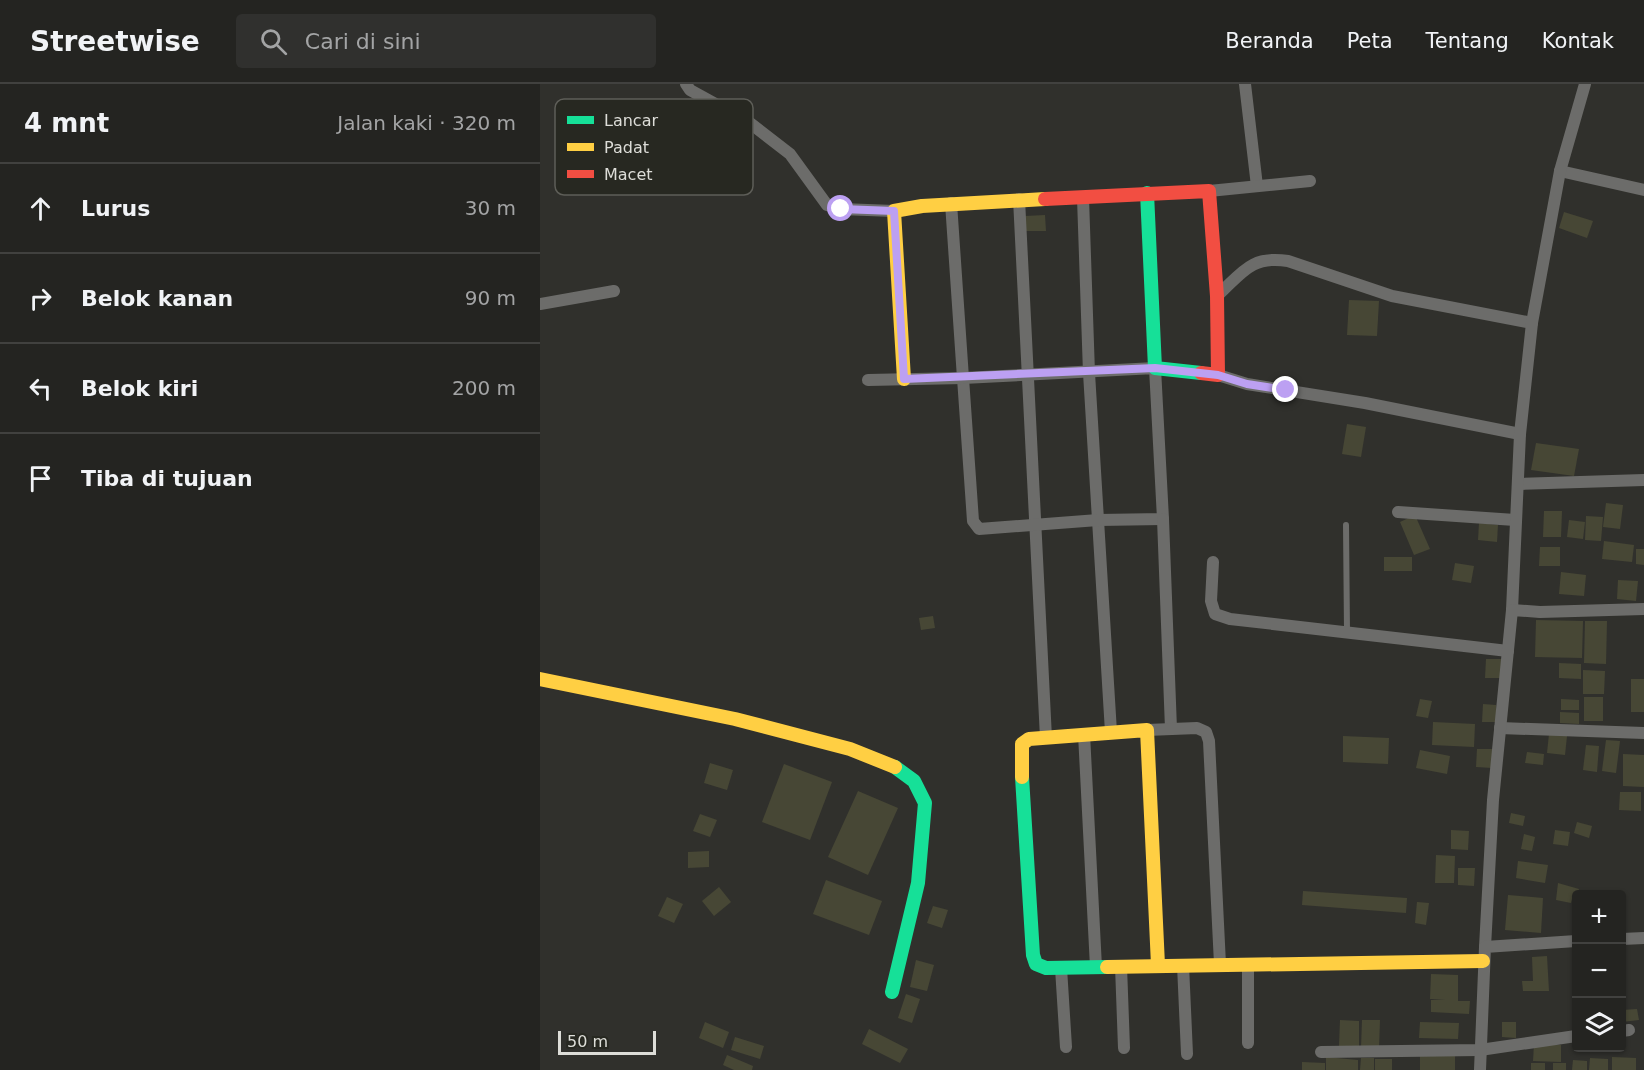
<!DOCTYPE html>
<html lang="id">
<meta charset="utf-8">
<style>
:root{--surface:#242421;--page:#30302e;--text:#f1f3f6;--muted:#a3a4a5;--line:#41413f}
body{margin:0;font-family:"DejaVu Sans",sans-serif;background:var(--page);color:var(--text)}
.controls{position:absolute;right:18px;bottom:18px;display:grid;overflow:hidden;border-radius:6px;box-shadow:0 2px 4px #0004}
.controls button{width:54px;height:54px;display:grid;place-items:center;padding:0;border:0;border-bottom:2px solid var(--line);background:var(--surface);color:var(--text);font:30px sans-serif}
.scale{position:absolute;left:18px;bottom:15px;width:98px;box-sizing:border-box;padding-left:6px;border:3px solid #ddddd8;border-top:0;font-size:16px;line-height:21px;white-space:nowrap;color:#ddddd8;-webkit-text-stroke:4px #272821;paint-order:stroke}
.stop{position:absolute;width:18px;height:18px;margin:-14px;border:4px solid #bca0f2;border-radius:50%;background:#fff}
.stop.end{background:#bca0f2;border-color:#fff;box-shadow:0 2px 6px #0008}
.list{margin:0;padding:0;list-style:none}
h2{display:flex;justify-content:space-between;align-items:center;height:78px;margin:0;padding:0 24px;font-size:26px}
h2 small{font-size:20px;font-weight:400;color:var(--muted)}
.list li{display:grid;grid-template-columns:39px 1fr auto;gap:18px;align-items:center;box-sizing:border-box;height:90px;padding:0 24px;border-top:2px solid var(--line)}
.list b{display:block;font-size:22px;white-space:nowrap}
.list em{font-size:20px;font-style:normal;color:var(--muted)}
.icon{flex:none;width:33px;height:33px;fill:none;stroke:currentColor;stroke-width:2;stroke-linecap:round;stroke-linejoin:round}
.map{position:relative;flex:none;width:1104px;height:986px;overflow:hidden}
header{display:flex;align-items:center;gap:36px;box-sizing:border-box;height:84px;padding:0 30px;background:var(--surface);border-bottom:2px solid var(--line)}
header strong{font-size:28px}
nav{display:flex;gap:33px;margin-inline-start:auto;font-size:21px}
.search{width:420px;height:54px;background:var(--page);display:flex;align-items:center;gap:15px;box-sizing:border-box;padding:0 21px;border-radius:6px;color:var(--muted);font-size:22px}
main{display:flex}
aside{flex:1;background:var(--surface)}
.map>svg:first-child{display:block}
.building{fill:#474735}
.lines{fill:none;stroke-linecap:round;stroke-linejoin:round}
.lane{stroke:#6c6c6a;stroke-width:6}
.street{stroke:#6c6c6a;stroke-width:12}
.fast{stroke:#16e098;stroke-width:14}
.slow{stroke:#ffcf43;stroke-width:14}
.jam{stroke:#f24e42;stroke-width:14}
.route{stroke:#bca0f2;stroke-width:8}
.key{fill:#272821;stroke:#5e5e58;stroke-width:1.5}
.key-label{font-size:16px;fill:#ddddd8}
</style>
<header>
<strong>Streetwise</strong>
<div class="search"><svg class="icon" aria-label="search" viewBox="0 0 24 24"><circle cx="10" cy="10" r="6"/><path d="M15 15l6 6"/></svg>Cari di sini</div>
<nav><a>Beranda</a><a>Peta</a><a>Tentang</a><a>Kontak</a></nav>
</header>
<main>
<aside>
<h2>4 mnt<small>Jalan kaki · 320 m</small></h2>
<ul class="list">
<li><svg class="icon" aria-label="ahead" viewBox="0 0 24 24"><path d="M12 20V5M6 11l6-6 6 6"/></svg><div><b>Lurus</b></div><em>30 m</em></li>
<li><svg class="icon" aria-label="right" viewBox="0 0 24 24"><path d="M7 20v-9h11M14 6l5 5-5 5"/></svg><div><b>Belok kanan</b></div><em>90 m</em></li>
<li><svg class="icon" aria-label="left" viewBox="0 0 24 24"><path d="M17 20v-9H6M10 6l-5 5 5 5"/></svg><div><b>Belok kiri</b></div><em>200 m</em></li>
<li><svg class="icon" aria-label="arrive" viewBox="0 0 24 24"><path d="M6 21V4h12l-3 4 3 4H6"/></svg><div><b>Tiba di tujuan</b></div></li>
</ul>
</aside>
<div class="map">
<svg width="1104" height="986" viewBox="0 0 1104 986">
<rect width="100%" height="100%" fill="#30302c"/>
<g class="building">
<polygon points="1024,128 1053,137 1047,154 1019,144"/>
<polygon points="505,131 506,147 486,147 485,132"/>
<polygon points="809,216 839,217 837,252 807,251"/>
<polygon points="807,340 826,343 821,373 802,370"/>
<polygon points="996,359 1039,365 1034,392 991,386"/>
<polygon points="1066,419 1083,421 1080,445 1063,443"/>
<polygon points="1004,427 1022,427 1021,453 1003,453"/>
<polygon points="875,431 890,465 874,471 860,438"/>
<polygon points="1046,432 1063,433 1061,457 1045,456"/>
<polygon points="1029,436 1045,438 1043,455 1027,453"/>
<polygon points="939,439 958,441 957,458 938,456"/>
<polygon points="1064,457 1094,461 1092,478 1062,475"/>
<polygon points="1000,463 1020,463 1020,482 999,482"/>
<polygon points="1096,465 1104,465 1104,481 1096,480"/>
<rect x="844" y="473" width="28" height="14"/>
<polygon points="915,479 934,482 931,499 912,496"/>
<polygon points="1021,488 1046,491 1044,512 1019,510"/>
<polygon points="1078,496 1098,497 1096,517 1077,515"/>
<polygon points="393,532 395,544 381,546 379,534"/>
<polygon points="996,536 1043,537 1042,574 995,573"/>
<polygon points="1045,537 1067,537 1066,580 1044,579"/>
<polygon points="946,575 965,575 964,594 945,594"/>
<polygon points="1019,579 1041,580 1041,595 1019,594"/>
<polygon points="1043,586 1065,587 1064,610 1043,610"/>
<rect x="1091" y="595" width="13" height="33"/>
<rect x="1044" y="613" width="19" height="24"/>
<polygon points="880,615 892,617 888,634 876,632"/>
<polygon points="1021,615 1039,616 1039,626 1021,626"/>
<polygon points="943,620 956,621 956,638 942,638"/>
<polygon points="1020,628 1039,629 1039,640 1020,639"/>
<polygon points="893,638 935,640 934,663 892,661"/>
<polygon points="1009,650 1027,652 1025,671 1007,669"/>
<polygon points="803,652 849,654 848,680 803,678"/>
<polygon points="1066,656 1080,657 1076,689 1062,687"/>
<polygon points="1046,661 1059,662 1057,688 1043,686"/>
<polygon points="937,665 953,665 952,684 936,683"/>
<polygon points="880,666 910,672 907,690 876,684"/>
<polygon points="987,668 1004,670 1003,681 985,679"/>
<polygon points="1083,670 1104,671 1104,703 1083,702"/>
<polygon points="170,679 193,686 187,706 164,699"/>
<polygon points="244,680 292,698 270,756 222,738"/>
<polygon points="318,707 358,724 328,791 288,773"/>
<polygon points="1080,708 1101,708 1101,727 1079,726"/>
<polygon points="971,729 985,732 983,742 969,739"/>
<polygon points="160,730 177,736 170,753 153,747"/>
<polygon points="1037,738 1052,742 1049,754 1034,749"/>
<polygon points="911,746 929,747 928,766 911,765"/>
<polygon points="1015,746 1030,748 1028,762 1013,760"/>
<polygon points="984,750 995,753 992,767 981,765"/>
<polygon points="169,767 169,783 148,784 148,768"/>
<polygon points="896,771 915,772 914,799 895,799"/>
<polygon points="978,777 1008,781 1005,799 976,794"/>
<polygon points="918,784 935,784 934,802 918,801"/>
<polygon points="286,796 342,817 329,851 273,830"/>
<polygon points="1018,799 1039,805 1036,816 1032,815 1031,819 1016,816"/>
<polygon points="179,803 191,818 174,832 162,817"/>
<polygon points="763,807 867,814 866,829 762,821"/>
<polygon points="968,811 1003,814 1001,849 965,846"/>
<polygon points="127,813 143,820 134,839 118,832"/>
<polygon points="877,818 889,819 886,841 875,839"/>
<polygon points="393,822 408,826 402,844 387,839"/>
<polygon points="1007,872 1009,907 983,907 982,897 993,897 992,873"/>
<polygon points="376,876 394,881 387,907 370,903"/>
<polygon points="891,890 918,891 918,917 930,917 929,930 891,928 891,916 905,915 890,915"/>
<polygon points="366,910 380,915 372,939 358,934"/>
<polygon points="1097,925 1099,936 1082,938 1082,926"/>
<polygon points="800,936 819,937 819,963 799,962"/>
<polygon points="822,936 840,936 839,965 821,964"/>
<polygon points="165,938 189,948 183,964 159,954"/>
<polygon points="880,938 919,939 918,955 879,954"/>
<polygon points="962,938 976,938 976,954 962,953"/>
<polygon points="329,945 368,965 360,979 322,960"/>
<polygon points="195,953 224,962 220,975 191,966"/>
<polygon points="994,960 1021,961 1021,978 993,977"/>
<rect x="1052" y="964" width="13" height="4"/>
<polygon points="880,970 915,971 915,986 880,986"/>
<polygon points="187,971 213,982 212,986 194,986 183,981"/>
<polygon points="786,973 818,976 818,986 786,986"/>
<polygon points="1072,973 1096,974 1096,986 1072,986"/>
<polygon points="821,974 834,974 834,986 820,986"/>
<polygon points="1050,974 1068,975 1068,986 1049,986"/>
<rect x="835" y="975" width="17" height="11"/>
<polygon points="1033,976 1047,977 1047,986 1032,986"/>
<polygon points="762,978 785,979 785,986 762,986"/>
<rect x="991" y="979" width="14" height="7"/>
<rect x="1013" y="979" width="13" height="7"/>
</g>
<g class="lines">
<polyline class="lane" points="806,441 807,548"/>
<g class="street">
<polyline points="146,0 150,6 210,39 250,70 287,121 301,125 354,127"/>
<polyline points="705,0 717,102"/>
<polyline points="1020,87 1104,106"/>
<polyline points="669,107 770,97"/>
<polyline points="543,114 549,289 571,648"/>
<polyline points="479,115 506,654"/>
<path d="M 677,212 C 702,189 711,171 748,177 L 852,212 L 992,239"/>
<polyline points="0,220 74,207"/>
<polygon points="615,284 623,435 558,436 439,445 433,437 423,294"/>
<polyline points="678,291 707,300 825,319 980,350"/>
<polyline points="328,296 423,294 411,119"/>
<polyline points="979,400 1104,396"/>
<polyline points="858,428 975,436"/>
<polyline points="623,435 631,645"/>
<polyline points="673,478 671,517 675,530 690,535 968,567"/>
<polyline points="972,526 980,350 992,239 1020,87 1045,0"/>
<polyline points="960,644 1104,649"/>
<polyline points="607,646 657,644 666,648 669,657 680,880"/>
<polyline points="544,650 556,883"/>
<polyline points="1082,855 1104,854"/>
<polyline points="945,863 953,716 972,526 1000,528 1104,525"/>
<polyline points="643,881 647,970"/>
<polyline points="581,882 584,964"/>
<polyline points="521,884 526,963"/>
<polyline points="1082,947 1089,946"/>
<polyline points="708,959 708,880"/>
<polyline points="781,968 940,966 1036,952"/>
<polyline points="940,986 945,863 1036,857"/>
</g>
<g class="fast">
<polyline points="607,109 615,284 661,289"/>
<polyline points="482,693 493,871 496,880 506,884 567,883"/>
<polyline points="352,908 378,799 385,719 374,697 355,683"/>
</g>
<g class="slow">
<polyline points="364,295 354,127 382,122 505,115"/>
<polyline points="0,595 195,635 310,665 355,683"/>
<polyline points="482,693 482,660 489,655 607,646 618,881"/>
<polyline points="567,883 943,877"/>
</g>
<polyline class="jam" points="505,115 669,107 677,212 678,291 661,289"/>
</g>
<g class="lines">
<polyline class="route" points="301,125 354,127 364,295 615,284 678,291 707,300 746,306"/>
</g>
<rect x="15" y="15" width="198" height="96" rx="9" class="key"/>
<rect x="27" y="32" width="27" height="8" fill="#16e098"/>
<rect x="27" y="59" width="27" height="8" fill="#ffcf43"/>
<rect x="27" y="86" width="27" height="8" fill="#f24e42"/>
<g class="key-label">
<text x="64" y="42">Lancar</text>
<text x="64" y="69">Padat</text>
<text x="64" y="96">Macet</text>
</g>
</svg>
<div class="controls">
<button>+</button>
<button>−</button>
<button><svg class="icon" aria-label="layers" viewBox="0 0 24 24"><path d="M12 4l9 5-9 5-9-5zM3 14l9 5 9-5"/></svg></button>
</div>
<div class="scale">50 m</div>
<div class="stop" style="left:301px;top:125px"></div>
<div class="stop end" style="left:746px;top:306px"></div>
</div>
</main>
